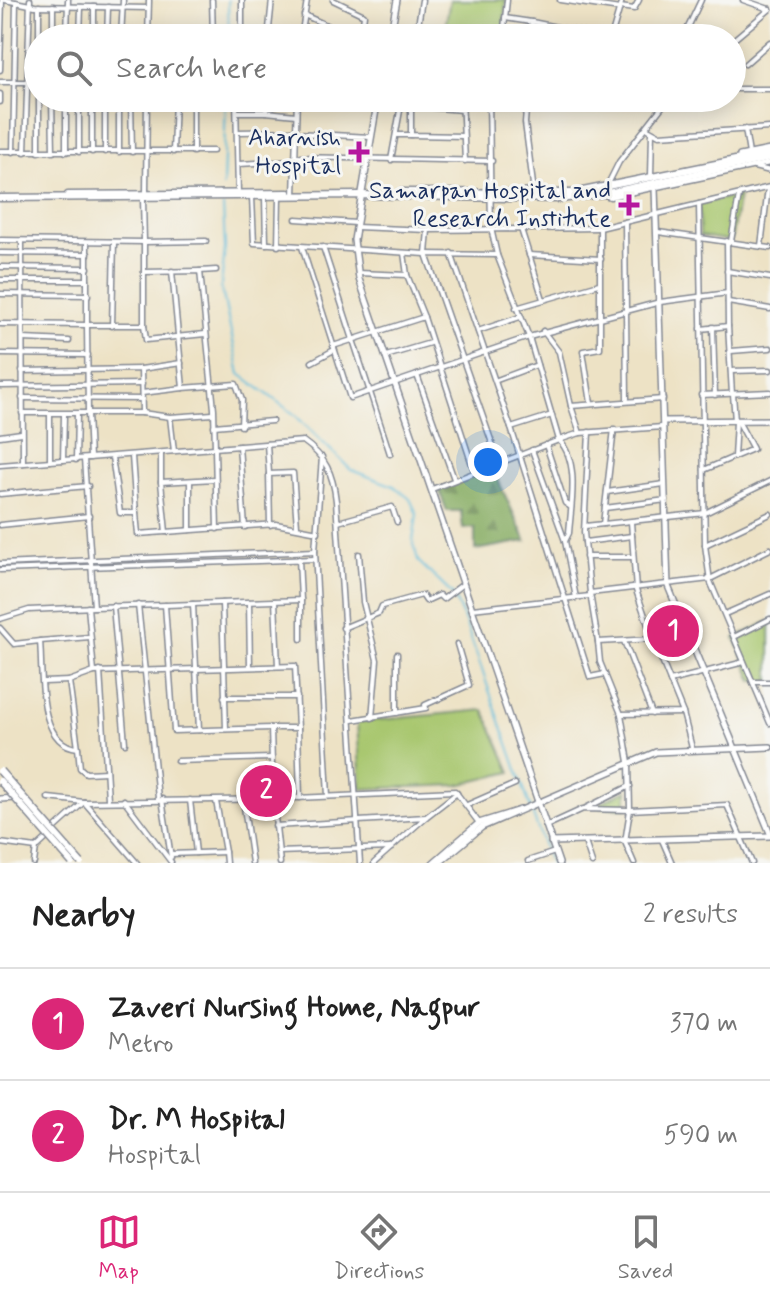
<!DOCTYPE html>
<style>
:root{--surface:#fff;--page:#f6f6f6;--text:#222;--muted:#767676;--line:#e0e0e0;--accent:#db2777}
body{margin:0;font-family:Mynerve,sans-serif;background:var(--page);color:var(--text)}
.you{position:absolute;left:488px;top:462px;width:28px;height:28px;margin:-20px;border:6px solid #fff;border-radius:50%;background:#1a73e8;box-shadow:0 0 0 12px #1a73e833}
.badge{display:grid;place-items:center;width:52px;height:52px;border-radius:50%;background:var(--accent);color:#fff;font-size:26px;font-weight:700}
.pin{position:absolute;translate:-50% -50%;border:4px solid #fff;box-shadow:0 2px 8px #0006}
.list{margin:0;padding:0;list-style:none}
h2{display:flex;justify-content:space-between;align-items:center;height:104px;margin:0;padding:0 32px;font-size:34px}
h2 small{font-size:26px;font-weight:400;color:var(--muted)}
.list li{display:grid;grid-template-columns:52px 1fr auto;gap:24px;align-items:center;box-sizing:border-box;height:112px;padding:0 32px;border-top:2px solid var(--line)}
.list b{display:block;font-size:30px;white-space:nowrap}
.list p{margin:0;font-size:26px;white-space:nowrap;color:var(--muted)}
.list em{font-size:26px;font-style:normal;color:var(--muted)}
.icon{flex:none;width:44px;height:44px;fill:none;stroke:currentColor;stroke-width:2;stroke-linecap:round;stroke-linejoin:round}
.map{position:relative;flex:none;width:770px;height:863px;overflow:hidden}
.search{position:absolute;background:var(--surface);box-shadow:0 4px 20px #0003;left:24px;right:24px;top:24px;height:88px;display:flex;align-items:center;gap:20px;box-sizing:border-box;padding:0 28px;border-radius:44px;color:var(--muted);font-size:30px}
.sheet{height:328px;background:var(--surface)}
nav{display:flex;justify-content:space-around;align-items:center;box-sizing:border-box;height:112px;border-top:2px solid var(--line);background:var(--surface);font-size:22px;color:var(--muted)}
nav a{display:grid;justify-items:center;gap:4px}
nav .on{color:var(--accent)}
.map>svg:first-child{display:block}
.green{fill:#a9c76f;stroke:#627b66;stroke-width:2}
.forest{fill:url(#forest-firs);stroke:#506e60;stroke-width:2}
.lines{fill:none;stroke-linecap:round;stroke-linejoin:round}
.stream{stroke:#5bbad9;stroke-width:2}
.minor-casing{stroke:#848892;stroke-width:7}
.tertiary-casing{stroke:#848892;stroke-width:8}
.secondary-casing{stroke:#848892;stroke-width:9}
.minor{stroke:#fff;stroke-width:4}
.tertiary{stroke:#fff;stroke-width:5}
.secondary{stroke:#fff;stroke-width:6}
.rail{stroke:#1b2f5e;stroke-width:2;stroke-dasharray:12 6;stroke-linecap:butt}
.primary-bridge-casing{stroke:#848892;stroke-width:9;stroke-linecap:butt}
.primary-bridge{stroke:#fff;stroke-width:6}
.poi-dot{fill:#b5179e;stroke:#f6f6f2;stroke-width:3}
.labels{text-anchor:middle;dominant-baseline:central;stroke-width:6;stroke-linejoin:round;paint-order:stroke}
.poi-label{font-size:24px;fill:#1b2f5e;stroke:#f6f6f2;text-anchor:end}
</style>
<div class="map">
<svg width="770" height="863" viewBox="0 0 770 863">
<defs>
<pattern id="forest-firs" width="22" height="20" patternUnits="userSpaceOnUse" patternTransform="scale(2)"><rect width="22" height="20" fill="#86ac62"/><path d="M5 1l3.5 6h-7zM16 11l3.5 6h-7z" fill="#6d8c54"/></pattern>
</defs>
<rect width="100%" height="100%" fill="#f6f6f2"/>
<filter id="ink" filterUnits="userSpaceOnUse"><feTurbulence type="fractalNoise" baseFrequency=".0125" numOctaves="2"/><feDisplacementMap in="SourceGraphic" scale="16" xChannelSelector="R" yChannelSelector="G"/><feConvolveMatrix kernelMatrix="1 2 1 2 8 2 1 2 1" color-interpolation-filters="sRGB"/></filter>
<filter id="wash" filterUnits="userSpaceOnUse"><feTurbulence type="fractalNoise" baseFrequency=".006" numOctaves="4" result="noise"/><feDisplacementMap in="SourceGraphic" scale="32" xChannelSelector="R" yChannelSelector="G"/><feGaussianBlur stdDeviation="1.8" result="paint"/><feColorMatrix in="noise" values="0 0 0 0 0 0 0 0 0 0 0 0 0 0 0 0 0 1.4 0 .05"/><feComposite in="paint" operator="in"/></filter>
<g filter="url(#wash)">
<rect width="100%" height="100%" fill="#ede2c5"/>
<g class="green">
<polygon points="450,0 506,0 503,38 443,38"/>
<polygon points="739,195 731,241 700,236 699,204"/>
<polygon points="770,621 770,681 753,681 735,638"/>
<polygon points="484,710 511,772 458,785 361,789 357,722"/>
<polygon points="627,790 626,808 592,807"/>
</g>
<polygon class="forest" points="493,469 526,541 475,550 475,528 463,529 461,511 447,511 439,490"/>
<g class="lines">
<g class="stream">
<polyline points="228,0 229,38"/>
<polyline points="223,186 226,98"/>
<polyline points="223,206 225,248 221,286 240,374 294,414 351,470 394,486 410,499 417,514 413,541 418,561 453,595 464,619 550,863"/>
</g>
</g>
</g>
<g filter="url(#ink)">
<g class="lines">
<defs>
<g id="minor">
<polyline points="5,0 35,6 148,8"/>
<polyline points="212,0 213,38"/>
<polyline points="242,0 242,38"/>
<polyline points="333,0 364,15 361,38"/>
<polyline points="560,0 620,9"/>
<polyline points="743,0 769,9"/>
<polyline points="620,7 634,9 639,0"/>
<polyline points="304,15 355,38"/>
<polyline points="505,18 531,22"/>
<polyline points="39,38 39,6"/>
<polyline points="53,38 53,6"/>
<polyline points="67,38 68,0"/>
<polyline points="80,38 81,7"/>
<polyline points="94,38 94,7"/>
<polyline points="107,38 108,7"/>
<polyline points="121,38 123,0"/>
<polyline points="134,38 134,34"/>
<polyline points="148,38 149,0"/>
<polyline points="268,38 272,0"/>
<polyline points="301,38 307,0"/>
<polyline points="416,38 422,0"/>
<polyline points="503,38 507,0"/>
<polyline points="531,38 532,22 611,38"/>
<polyline points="611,38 622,0"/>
<polyline points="683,38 701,0"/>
<polyline points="732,41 770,9"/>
<polyline points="745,64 770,42"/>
<polyline points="0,70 2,0"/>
<polyline points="0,82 38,82"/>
<polyline points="732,89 770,89"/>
<polyline points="0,94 0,102"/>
<polyline points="39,98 39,152"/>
<polyline points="52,98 53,152"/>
<polyline points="79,98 79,152"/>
<polyline points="131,98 132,152"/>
<polyline points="193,98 193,152"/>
<polyline points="236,98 238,193"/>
<polyline points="266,98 266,112 296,115"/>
<polyline points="352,98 401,105 391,160"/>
<polyline points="462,98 465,161"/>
<polyline points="489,98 491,228 497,255 529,337 660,302 728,293"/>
<polyline points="527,98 525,123 534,192"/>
<polyline points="612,98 621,102 665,103 666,98"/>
<polyline points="411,104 411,135 463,136"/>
<polyline points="401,105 462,110"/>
<polyline points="237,112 266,112"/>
<polyline points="648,129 659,135 770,128"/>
<polyline points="745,129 749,154"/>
<polyline points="238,132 295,131"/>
<polyline points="296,133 370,137"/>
<polyline points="396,135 411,135"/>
<polyline points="0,151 213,151"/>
<polyline points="13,152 16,2"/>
<polyline points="25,152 30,0"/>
<polyline points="66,152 66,98"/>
<polyline points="92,152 92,98"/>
<polyline points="105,152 105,98"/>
<polyline points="119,152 119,98"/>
<polyline points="173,152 175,98"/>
<polyline points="295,157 492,161"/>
<polyline points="239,164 295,161"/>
<polyline points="754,167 770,171"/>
<polyline points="651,176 652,132"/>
<polyline points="608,184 619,162 665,103 700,98"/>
<polyline points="770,187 699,204 705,545 710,581 770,723"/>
<polyline points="146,193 147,98"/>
<polyline points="605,195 610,197 770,163"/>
<polyline points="294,196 297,98"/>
<polyline points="252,197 254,243 426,254 428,230 521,229 543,299"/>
<polyline points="265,197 266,244"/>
<polyline points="296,219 356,223"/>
<polyline points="625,222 627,399"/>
<polyline points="356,227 428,230"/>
<polyline points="521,229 600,228 699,204"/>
<polyline points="658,232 770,248"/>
<polyline points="0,240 144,242 143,199"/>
<polyline points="22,241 23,463"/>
<polyline points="727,241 728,326"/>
<polyline points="731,241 739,196"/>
<polyline points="87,242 87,325 144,325 144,242 206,241"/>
<polyline points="278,246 279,197"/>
<polyline points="761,246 768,188"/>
<polyline points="302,247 350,398 529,337 559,440 432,489"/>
<polyline points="323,247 390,454"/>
<polyline points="0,253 88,254"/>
<polyline points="451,253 511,428 552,415"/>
<polyline points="497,255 426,254 499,463"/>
<polyline points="529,255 601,259"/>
<polyline points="0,267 88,268"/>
<polyline points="172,271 183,388 236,384 242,400 241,426"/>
<polyline points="200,271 216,270"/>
<polyline points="727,271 770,278"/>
<polyline points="144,272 200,271 214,409 217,529"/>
<polyline points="358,273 407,275 404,253"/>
<polyline points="407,275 424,317"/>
<polyline points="0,280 87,280"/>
<polyline points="0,294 88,295"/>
<polyline points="728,302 770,309"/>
<polyline points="516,308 599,284"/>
<polyline points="0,324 87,325 88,413 22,413"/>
<polyline points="144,325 146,340 205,334"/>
<polyline points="112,326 114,242"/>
<polyline points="713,327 715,395"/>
<polyline points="701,329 728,326 732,394"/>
<polyline points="478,331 520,317"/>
<polyline points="543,331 559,352 571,406 663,399"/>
<polyline points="23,339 69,341"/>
<polyline points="333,346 424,317 474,471"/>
<polyline points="731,351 770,348"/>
<polyline points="0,354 88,355"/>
<polyline points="386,356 430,343"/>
<polyline points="312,362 334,350"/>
<polyline points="141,369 181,363"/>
<polyline points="22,371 141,369 142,413 88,413 90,458"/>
<polyline points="731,371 770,370"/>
<polyline points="417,375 454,479"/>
<polyline points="497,380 537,365"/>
<polyline points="0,386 142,384"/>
<polyline points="142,393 183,388"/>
<polyline points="733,394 735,421"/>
<polyline points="701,395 770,392"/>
<polyline points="22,398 142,399"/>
<polyline points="591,403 583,351 600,348 600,228"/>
<polyline points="571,406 580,433"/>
<polyline points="142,413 170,417"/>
<polyline points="50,414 50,461"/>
<polyline points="214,426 272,421"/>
<polyline points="511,428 590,677 605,674"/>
<polyline points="589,432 584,532 590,593 710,579 770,549"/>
<polyline points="0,436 21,433"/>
<polyline points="267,444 269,473"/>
<polyline points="546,445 565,503 571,507"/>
<polyline points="239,446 245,527"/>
<path d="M 532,450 L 565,541 L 569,533 C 571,505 580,462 559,440 L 580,433 L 663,427"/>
<polyline points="174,451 170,417 213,414"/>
<polyline points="161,453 161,482"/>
<polyline points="132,456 136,513"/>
<polyline points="112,457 120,513 136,513 138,534 276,524 318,532"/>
<polyline points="322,457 315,551 328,796"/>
<polyline points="734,457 753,449 738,421"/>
<polyline points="63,460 64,415"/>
<polyline points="76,460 77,414"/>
<path d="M 0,465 L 303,441 C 326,457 333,474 336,501 L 360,863"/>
<polyline points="704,470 734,457 736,421"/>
<polyline points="190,481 190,530"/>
<polyline points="607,492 664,484"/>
<polyline points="0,494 88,486"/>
<polyline points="605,508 666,500"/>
<polyline points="338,522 392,507 397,522"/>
<polyline points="603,524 614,429"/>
<polyline points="0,525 89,516"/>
<polyline points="270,525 269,474 293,473 297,526"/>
<polyline points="585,526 705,513 770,481"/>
<polyline points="166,532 161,482 215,479"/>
<polyline points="565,541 576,598"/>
<polyline points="585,542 632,536"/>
<polyline points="705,545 770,514"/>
<polyline points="359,554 363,602 377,660 372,718"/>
<polyline points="586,557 632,557"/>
<polyline points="0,564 315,551"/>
<polyline points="0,570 315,559"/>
<polyline points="590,593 598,642 653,639 636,590 631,522"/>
<polyline points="275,601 278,666"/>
<polyline points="249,602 250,667"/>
<polyline points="222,603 226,729"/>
<polyline points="193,604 301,600 299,559"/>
<polyline points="138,605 158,798"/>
<polyline points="166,605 193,604 199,730"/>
<polyline points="113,606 125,743"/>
<polyline points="88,607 94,672 295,666 298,728 271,728 273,799 84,802 137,863"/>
<polyline points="94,607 165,605 174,731 271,728"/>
<polyline points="472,609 590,596"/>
<polyline points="725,614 770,594"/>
<polyline points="0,619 29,610 94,607 84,459"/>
<polyline points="0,628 14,644 40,641"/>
<polyline points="343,628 379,613 382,606 422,595 426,601 439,595 443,599 463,584"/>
<path d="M 90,637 L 40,641 C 43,672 36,745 78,748 L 69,681 L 94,672"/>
<polyline points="734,637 770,619"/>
<polyline points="301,639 301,600"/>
<polyline points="624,641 652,714"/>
<polyline points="598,642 600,662 621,714"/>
<polyline points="100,671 108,799"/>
<polyline points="670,681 744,662"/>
<polyline points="44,682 69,681"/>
<polyline points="753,682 770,682"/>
<polyline points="224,697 297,697"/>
<polyline points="397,713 397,654"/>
<polyline points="683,713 692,748"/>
<polyline points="352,720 426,708 425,705 469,685 457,644"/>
<polyline points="298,728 300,798"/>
<polyline points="78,748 80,768 86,773 106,772"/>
<polyline points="177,761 272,758"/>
<polyline points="48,798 84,802"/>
<polyline points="162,799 171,857"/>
<polyline points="124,800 171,862"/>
<polyline points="190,800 196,853"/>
<polyline points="243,800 252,863"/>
<polyline points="467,805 515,784"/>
<polyline points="586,808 630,786"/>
<polyline points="426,817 457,793"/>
<polyline points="275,826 426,817 374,863"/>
<polyline points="546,826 583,809 630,810 629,762 621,714 683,713 653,639"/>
<polyline points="53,830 84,802"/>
<polyline points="662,840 672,863"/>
<polyline points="585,842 592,863"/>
<polyline points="0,843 36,848 48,837"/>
<polyline points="225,852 226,863"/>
<polyline points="278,852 391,848"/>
<polyline points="171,854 225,852 216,801"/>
<polyline points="528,861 555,852"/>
<polyline points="34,863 36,848"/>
<polyline points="280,863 273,799 455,791 479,823"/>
<polyline points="634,863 625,842 630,810 727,805 752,863"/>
</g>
<g id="tertiary">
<polyline points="390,38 397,0"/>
<polyline points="378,98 354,240 359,279 559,863"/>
<polyline points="740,156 770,150"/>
<polyline points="655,188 668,586 770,833"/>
<polyline points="663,421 770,420"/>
<polyline points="0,799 17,798"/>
<polyline points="551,842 770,836"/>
<polyline points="433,863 479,823 520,810"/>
<polyline points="439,863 482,827 656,752 770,747"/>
</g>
<g id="secondary">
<polyline points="400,192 573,193 770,153"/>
<polyline points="68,195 288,193"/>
<polyline points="0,198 360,195 559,199 603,194 770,158"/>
</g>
</defs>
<use href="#minor" class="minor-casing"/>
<use href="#tertiary" class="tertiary-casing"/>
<use href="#secondary" class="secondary-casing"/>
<use href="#minor" class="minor"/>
<use href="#tertiary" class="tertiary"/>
<use href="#secondary" class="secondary"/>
<polyline class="rail" points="0,774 77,863"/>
<defs>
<g id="primary-bridge">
<polyline points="0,771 81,863"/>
<polyline points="0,781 72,863"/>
</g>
</defs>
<use href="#primary-bridge" class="primary-bridge-casing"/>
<use href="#primary-bridge" class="primary-bridge"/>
</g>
</g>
<g class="poi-dot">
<path d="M355 140h8v8h8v8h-8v8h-8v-8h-8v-8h8z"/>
<path d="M625 193h8v8h8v8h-8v8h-8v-8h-8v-8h8z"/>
</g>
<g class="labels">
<g class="poi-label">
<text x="341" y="138">Aharnish<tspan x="341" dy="28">Hospital</tspan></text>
<text x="611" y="191">Samarpan Hospital and<tspan x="611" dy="28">Research Institute</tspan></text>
</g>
</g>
</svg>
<div class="you"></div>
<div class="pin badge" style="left:673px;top:631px">1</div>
<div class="pin badge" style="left:266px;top:791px">2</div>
<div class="search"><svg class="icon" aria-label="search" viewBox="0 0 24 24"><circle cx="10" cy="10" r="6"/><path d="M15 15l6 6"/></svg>Search here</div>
</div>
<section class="sheet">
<h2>Nearby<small>2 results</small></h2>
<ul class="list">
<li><span class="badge">1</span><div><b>Zaveri Nursing Home, Nagpur</b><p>Metro</p></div><em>370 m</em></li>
<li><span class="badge">2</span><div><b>Dr. M Hospital</b><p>Hospital</p></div><em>590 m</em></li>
</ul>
</section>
<nav>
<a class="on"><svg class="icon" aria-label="map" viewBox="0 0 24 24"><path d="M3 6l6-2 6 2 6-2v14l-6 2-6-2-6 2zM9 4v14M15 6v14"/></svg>Map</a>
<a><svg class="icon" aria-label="directions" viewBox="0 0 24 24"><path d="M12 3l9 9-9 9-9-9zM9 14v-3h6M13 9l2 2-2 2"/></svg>Directions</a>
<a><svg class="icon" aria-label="saved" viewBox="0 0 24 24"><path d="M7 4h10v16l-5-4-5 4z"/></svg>Saved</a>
</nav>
